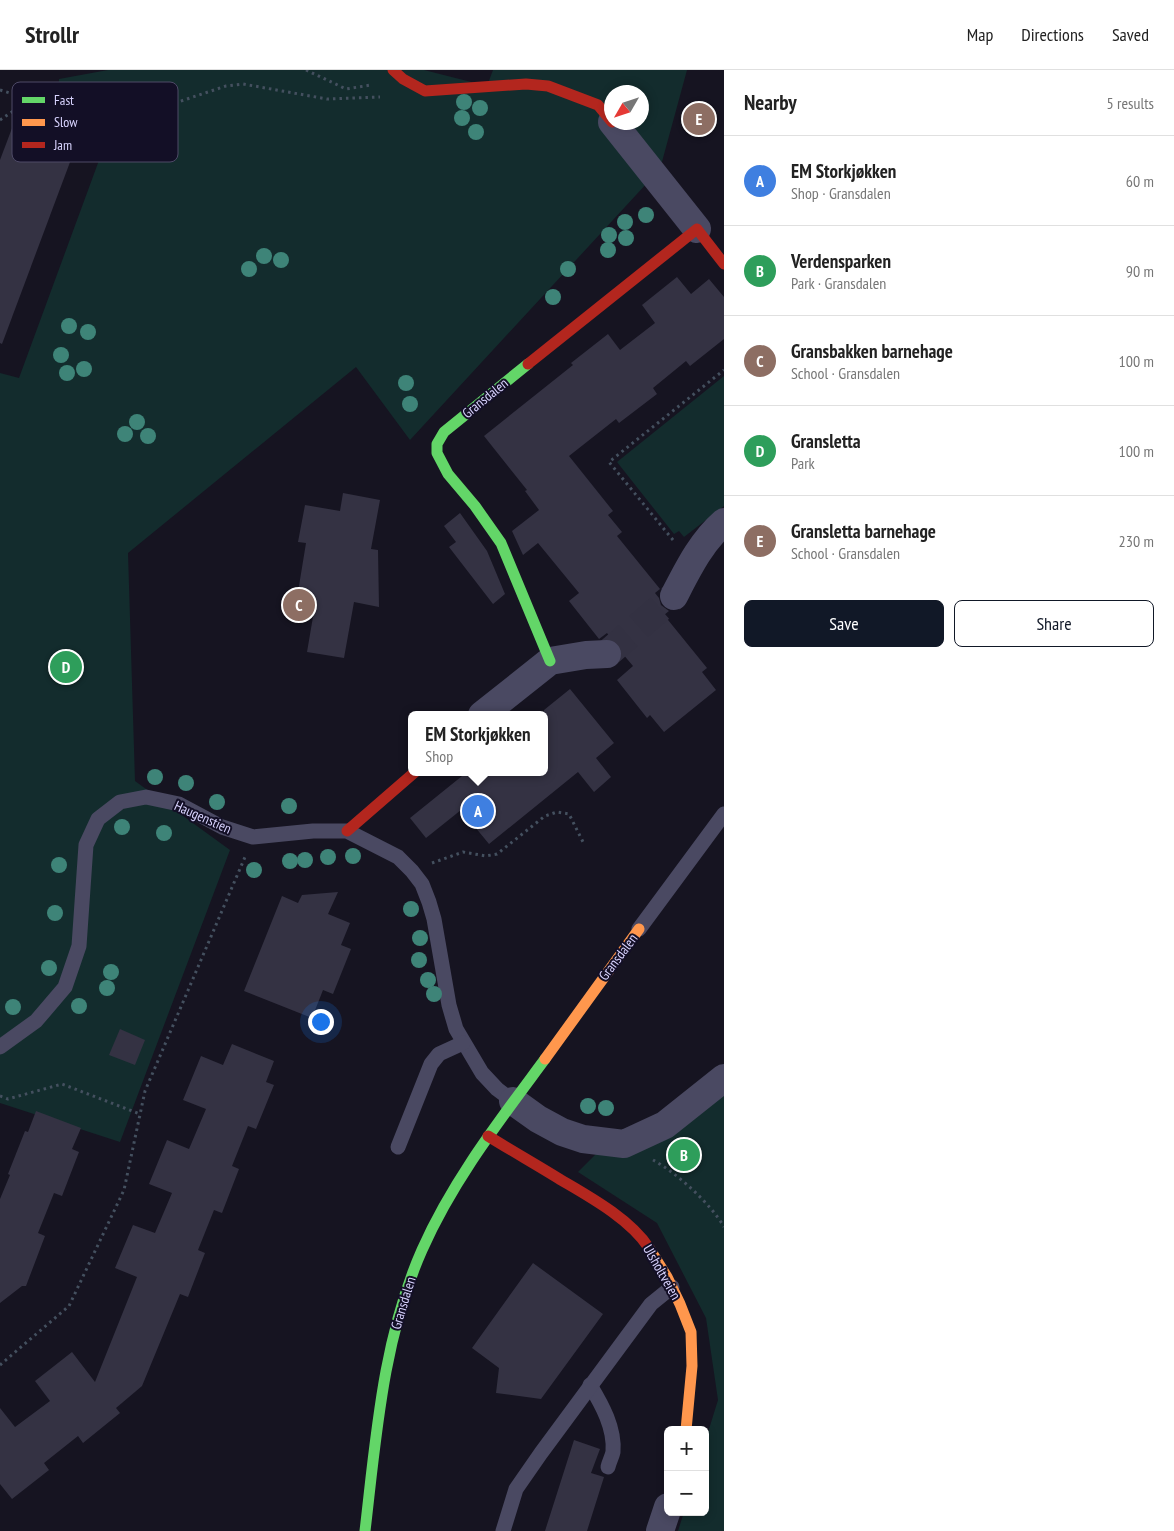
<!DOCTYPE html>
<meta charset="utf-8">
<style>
:root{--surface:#fff;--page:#f6f6f6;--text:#222;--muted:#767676;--line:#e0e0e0;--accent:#111827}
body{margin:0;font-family:"PT Sans Narrow",sans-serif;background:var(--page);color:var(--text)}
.controls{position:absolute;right:15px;bottom:15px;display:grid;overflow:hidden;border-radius:8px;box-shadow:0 2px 8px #0003}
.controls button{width:45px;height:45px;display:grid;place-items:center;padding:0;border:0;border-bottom:1px solid var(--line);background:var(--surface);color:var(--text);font:25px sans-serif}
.compass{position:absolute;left:604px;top:15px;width:45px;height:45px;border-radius:50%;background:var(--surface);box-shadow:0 2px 8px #0003;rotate:231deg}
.you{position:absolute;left:320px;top:951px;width:18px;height:18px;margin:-12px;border:4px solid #fff;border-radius:50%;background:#1a73e8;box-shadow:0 0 0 8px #1a73e833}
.badge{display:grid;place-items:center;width:32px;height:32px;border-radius:50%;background:var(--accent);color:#fff;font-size:16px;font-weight:700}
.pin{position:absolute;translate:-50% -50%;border:2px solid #fff;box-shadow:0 1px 5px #0006}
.popup{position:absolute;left:408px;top:641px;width:140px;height:65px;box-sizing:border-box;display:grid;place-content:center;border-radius:8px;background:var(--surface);filter:drop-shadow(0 1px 4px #0005);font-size:16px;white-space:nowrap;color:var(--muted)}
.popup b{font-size:19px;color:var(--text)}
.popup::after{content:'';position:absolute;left:50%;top:100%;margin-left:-10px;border:10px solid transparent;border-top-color:var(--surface)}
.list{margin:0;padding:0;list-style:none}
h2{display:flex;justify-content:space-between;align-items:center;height:65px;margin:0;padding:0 20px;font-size:21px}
h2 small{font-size:16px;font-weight:400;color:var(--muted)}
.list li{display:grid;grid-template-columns:32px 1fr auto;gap:15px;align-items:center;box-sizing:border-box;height:90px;padding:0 20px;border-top:1px solid var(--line)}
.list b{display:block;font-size:19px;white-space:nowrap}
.list p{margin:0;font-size:16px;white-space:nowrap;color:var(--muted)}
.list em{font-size:16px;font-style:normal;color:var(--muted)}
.actions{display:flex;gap:10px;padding:15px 20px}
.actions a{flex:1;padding:11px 0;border:1px solid var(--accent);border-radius:8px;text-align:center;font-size:18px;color:var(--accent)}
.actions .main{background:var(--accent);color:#fff}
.map{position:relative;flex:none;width:724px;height:1461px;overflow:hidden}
header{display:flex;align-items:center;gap:30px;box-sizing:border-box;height:70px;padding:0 25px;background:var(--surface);border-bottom:1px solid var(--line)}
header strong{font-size:24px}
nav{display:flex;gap:28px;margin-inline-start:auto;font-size:18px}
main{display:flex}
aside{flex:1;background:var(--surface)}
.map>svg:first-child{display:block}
.green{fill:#132c2d;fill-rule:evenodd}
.building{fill:#343243}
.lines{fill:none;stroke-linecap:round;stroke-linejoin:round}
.street-tunnel{stroke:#333142;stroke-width:28;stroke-dasharray:28 14;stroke-linecap:butt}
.path{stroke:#44505f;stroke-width:3;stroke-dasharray:2.5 4;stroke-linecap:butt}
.lane{stroke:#4a4962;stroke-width:15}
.street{stroke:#4a4962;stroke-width:28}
.fast{stroke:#63d668;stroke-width:11}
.slow{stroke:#ff974d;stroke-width:11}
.jam{stroke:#b3261e;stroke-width:11}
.tree{fill:#3e8478}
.labels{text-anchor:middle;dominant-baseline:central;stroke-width:4;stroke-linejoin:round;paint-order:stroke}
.street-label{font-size:14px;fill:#d9d4ff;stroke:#130f26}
.key{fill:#130f26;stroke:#4e4a67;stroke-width:1}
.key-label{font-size:14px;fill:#d9d4ff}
</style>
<header>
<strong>Strollr</strong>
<nav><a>Map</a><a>Directions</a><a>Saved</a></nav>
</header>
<main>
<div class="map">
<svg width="724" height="1461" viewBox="0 0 724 1461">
<rect width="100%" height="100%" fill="#161421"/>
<g class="green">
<path d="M 108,0 L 424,0 L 487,16 L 493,0 L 687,0 L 660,99 L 410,370 L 356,297 L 128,483 L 135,711 L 230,780 L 120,1072 L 0,1033 L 0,303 L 19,308 L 105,74 L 57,49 L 59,9 ZM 612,22 L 642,22 L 642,52 L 612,52 Z"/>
<polygon points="724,306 724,436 684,467 679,461 674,464 617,392"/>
<polygon points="724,1008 724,1461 678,1461 684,1442 705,1442 705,1372 718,1330 706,1248 657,1153 578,1102 599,1081"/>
</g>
<g class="building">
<polygon points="17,45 79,68 2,274 0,273 0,90"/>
<polygon points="677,207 691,224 709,209 724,227 724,269 690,296 686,291 653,318 657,324 619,353 616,349 569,386 613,441 608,445 622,462 617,466 660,519 655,523 659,528 661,535 669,541 664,545 707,598 702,602 716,620 664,662 650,645 647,648 617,610 633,596 622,583 620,575 612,570 607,563 599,569 569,531 579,523 538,473 523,485 512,461 539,440 525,421 527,420 484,366 573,295 571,293 608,264 620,280 655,253 642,235"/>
<polygon points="343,423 380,430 371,479 378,480 379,537 354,532 344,588 307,582 314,541 307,540 310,524 298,522 306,473 298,472 305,435 340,441"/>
<polygon points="460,443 487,481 505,524 493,534 449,477 456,472 444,456"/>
<polygon points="570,619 614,673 596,688 611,707 594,722 578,702 489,774 461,740 426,768 410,748 467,702 544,702 544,640"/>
<polygon points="338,822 328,844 350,853 341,875 351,879 333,924 323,920 312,948 244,921 282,826 298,833 302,825"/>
<polygon points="120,959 145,970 135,995 109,985"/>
<polygon points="232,974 274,991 266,1012 274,1015 256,1059 248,1056 232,1096 239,1099 222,1143 214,1140 198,1180 205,1183 188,1227 180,1224 142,1316 116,1338 120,1343 83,1373 78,1366 44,1393 49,1400 12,1429 0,1414 0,1338 15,1357 50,1331 35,1311 72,1282 95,1312 137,1207 115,1198 133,1155 155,1163 172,1123 149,1114 167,1070 189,1079 206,1039 183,1030 201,986 223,995"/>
<polygon points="36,1041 81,1058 72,1079 79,1082 62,1126 54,1123 38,1163 45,1166 26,1216 22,1216 0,1233 0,1129 10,1105 8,1104 25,1061 28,1062"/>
<polygon points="533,1193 603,1244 541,1329 496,1323 499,1298 472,1278"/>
<polygon points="574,1370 600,1379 591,1403 604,1407 587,1461 545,1461"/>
</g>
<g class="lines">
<polyline class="street-tunnel" points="607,584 674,526"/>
<g class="path">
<polyline points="306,0 346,19 371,15"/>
<polyline points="0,20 30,29"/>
<polyline points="0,50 31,29 163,37 226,16 243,14 327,29 380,27"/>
<polyline points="673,470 609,392 724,300"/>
<polyline points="432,793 463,782 486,786 497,784 545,746 557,742 569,744 584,774"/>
<polyline points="0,1026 8,1029 62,1014 140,1044"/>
<path d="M 653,1090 C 677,1103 711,1134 724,1157"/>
<polyline points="0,1295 69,1236 124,1120 145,1021 245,787"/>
</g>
<g class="lane">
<polyline points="639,859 724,744"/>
<polyline points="0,977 36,951 65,917 79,876 86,775 98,749 120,732 146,727 179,734 222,757 253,767 313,761 347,761 398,787 412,801 422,814 429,832 434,849 449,935 456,959 482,1003 497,1019 513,1031"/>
<polyline points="398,1077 431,994 439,984 463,973"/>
<path d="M 590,1315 C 602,1335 615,1358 613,1382 C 612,1387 609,1392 608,1397"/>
<polyline points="503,1461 516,1419 541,1383 651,1234 672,1217"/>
</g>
<g class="street">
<polyline points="612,52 697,159"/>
<path d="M 674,526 C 688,499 701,472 724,452"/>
<polyline points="482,645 550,591 586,585 607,584"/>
<polyline points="513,1031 538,1049 562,1062 583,1069 624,1074 665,1055 724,1008"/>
<polyline points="660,1461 668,1437"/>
</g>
<g class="fast">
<polyline points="528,294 444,362 437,374 437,383 448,404 475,436 501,473 550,591"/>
<path d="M 365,1461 C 376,1367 383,1268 422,1180 C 453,1110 500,1050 545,989"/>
</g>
<g class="slow">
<polyline points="545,989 639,859"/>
<polyline points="649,1178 667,1207 680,1234 691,1262 692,1296 686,1360"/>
</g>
<g class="jam">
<polyline points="393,0 403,9 425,21 526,14 548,16 598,35 612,52"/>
<polyline points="528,294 697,159 724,194"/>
<polyline points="347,761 415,702"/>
<path d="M 488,1066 C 512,1081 537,1095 561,1110 C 590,1127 630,1149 649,1178"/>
</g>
</g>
<g class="tree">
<circle cx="464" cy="32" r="8"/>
<circle cx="480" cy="38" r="8"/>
<circle cx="462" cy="48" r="8"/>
<circle cx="476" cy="62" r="8"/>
<circle cx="150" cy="66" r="8"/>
<circle cx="646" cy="145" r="8"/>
<circle cx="625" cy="152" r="8"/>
<circle cx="609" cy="165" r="8"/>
<circle cx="626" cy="168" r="8"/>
<circle cx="608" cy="180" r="8"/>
<circle cx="264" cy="186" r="8"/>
<circle cx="281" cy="190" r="8"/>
<circle cx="249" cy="199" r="8"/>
<circle cx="568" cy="199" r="8"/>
<circle cx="553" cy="227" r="8"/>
<circle cx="69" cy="256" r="8"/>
<circle cx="88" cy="262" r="8"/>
<circle cx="61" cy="285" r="8"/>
<circle cx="84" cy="299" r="8"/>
<circle cx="67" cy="303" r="8"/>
<circle cx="406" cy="313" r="8"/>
<circle cx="410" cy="334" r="8"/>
<circle cx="137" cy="352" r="8"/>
<circle cx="125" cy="364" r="8"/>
<circle cx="148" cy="366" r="8"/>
<circle cx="155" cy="707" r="8"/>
<circle cx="186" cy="713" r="8"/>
<circle cx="217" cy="732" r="8"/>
<circle cx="289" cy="736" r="8"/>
<circle cx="122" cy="757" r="8"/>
<circle cx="164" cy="763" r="8"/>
<circle cx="353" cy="786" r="8"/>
<circle cx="328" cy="787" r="8"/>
<circle cx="305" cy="790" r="8"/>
<circle cx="290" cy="791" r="8"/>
<circle cx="59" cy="795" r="8"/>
<circle cx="254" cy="800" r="8"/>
<circle cx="411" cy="839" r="8"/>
<circle cx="55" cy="843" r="8"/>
<circle cx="420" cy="868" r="8"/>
<circle cx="419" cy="890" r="8"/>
<circle cx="49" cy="898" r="8"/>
<circle cx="111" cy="902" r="8"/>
<circle cx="428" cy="910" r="8"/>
<circle cx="107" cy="918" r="8"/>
<circle cx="434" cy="924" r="8"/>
<circle cx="79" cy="936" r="8"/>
<circle cx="13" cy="937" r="8"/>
<circle cx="588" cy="1036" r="8"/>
<circle cx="606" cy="1038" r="8"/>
<circle cx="677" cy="1081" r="8"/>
</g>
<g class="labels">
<g class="street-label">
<text transform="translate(485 328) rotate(-39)">Gransdalen</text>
<text transform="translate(203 747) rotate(24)">Haugenstien</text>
<text transform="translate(618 887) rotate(-53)">Gransdalen</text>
<text transform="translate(662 1202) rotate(60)">Ulsholtveien</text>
<text transform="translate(403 1233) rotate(-73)">Gransdalen</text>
</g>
</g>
<rect x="12" y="12" width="166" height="80" rx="8" class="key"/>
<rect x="22" y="27" width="23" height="6" fill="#63d668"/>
<rect x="22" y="49" width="23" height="7" fill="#ff974d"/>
<rect x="22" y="72" width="23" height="6" fill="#b3261e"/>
<g class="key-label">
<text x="54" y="35">Fast</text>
<text x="54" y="57">Slow</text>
<text x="54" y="80">Jam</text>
</g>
</svg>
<div class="controls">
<button>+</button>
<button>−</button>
</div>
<svg class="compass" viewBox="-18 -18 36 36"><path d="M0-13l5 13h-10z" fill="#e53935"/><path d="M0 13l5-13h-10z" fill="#767676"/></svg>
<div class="you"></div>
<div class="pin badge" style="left:478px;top:741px;background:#3f7fe0">A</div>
<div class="popup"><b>EM Storkjøkken</b>Shop</div>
<div class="pin badge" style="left:684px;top:1085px;background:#2e9e5b">B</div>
<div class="pin badge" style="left:299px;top:535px;background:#8d6e63">C</div>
<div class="pin badge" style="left:66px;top:597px;background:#2e9e5b">D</div>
<div class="pin badge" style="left:699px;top:49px;background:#8d6e63">E</div>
</div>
<aside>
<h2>Nearby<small>5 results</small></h2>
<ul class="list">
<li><span class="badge" style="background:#3f7fe0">A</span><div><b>EM Storkjøkken</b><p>Shop · Gransdalen</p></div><em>60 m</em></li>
<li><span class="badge" style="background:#2e9e5b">B</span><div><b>Verdensparken</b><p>Park · Gransdalen</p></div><em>90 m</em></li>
<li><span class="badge" style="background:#8d6e63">C</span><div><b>Gransbakken barnehage</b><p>School · Gransdalen</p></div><em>100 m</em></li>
<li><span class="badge" style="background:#2e9e5b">D</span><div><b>Gransletta</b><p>Park</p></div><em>100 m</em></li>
<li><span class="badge" style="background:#8d6e63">E</span><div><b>Gransletta barnehage</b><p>School · Gransdalen</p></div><em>230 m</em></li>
</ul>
<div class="actions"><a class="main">Save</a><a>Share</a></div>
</aside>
</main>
